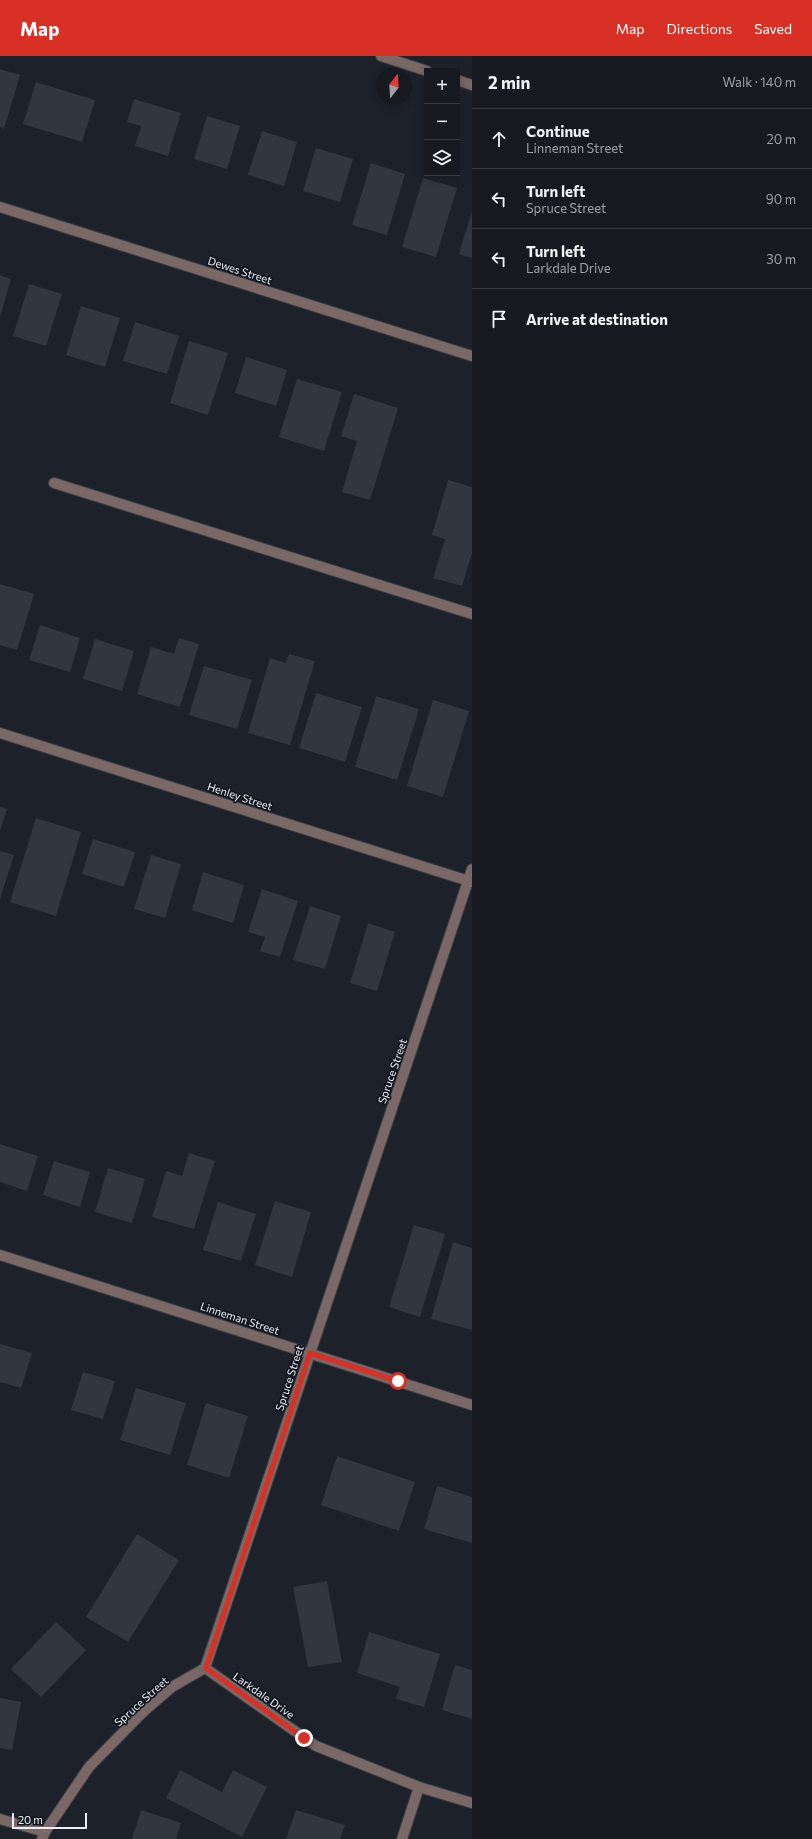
<!DOCTYPE html>
<meta charset="utf-8">
<style>
:root{--surface:#161920;--page:#1f2229;--text:#f1f3f6;--muted:#9ea0a5;--line:#35383e;--accent:#d93025}
body{margin:0;font-family:Commissioner,sans-serif;background:var(--page);color:var(--text)}
.controls{position:absolute;right:12px;top:12px;display:grid;overflow:hidden;border-radius:0px;box-shadow:0 2px 10px #0003}
.controls button{width:36px;height:36px;display:grid;place-items:center;padding:0;border:0;border-bottom:1px solid var(--line);background:var(--surface);color:var(--text);font:20px sans-serif}
.compass{position:absolute;left:376px;top:12px;width:36px;height:36px;border-radius:50%;background:var(--surface);box-shadow:0 2px 10px #0003;rotate:17deg}
.scale{position:absolute;left:12px;bottom:10px;width:75px;box-sizing:border-box;padding-left:4px;border:2px solid #eaedf4;border-top:0;font-size:11px;line-height:14px;white-space:nowrap;color:#eaedf4;-webkit-text-stroke:3px #131720;paint-order:stroke}
.stop{position:absolute;width:12px;height:12px;margin:-9px;border:3px solid #d93025;border-radius:50%;background:#fff}
.stop.end{background:#d93025;border-color:#fff;box-shadow:0 1px 4px #0008}
.list{margin:0;padding:0;list-style:none}
h2{display:flex;justify-content:space-between;align-items:center;height:52px;margin:0;padding:0 16px;font-size:17px}
h2 small{font-size:13px;font-weight:400;color:var(--muted)}
.list li{display:grid;grid-template-columns:26px 1fr auto;gap:12px;align-items:center;box-sizing:border-box;height:60px;padding:0 16px;border-top:1px solid var(--line)}
.list b{display:block;font-size:15px;white-space:nowrap}
.list p{margin:0;font-size:13px;white-space:nowrap;color:var(--muted)}
.list em{font-size:13px;font-style:normal;color:var(--muted)}
.icon{flex:none;width:22px;height:22px;fill:none;stroke:currentColor;stroke-width:2;stroke-linecap:round;stroke-linejoin:round}
.map{position:relative;flex:none;width:472px;height:1783px;overflow:hidden}
header{display:flex;align-items:center;gap:24px;box-sizing:border-box;height:56px;padding:0 20px;background:var(--accent);color:#fff}
header strong{font-size:19px}
nav{display:flex;gap:22px;margin-inline-start:auto;font-size:14px}
main{display:flex}
aside{flex:1;background:var(--surface)}
.map>svg:first-child{display:block}
.building{fill:#31363f}
.lines{fill:none;stroke-linecap:round;stroke-linejoin:round}
.minor-casing{stroke:#3a3e46;stroke-width:12}
.minor{stroke:#796865;stroke-width:10}
.route{stroke:#d93025;stroke-width:5}
.labels{text-anchor:middle;dominant-baseline:central;stroke-width:3.5;stroke-linejoin:round;paint-order:stroke}
.street-label{font-size:11px;fill:#eaedf4;stroke:#131720}
</style>
<header>
<strong>Map</strong>
<nav><a>Map</a><a>Directions</a><a>Saved</a></nav>
</header>
<main>
<div class="map">
<svg width="472" height="1783" viewBox="0 0 472 1783">
<rect width="100%" height="100%" fill="#1d212a"/>
<g class="building">
<polygon points="0,13 20,19 4,73 0,71"/>
<polygon points="36,26 95,44 82,86 23,68"/>
<polygon points="134,43 181,57 168,100 135,90 141,70 127,66"/>
<polygon points="207,60 240,70 227,113 194,103"/>
<polygon points="262,75 297,86 284,130 248,119"/>
<polygon points="316,92 353,103 340,146 303,135"/>
<polygon points="371,107 405,118 387,179 352,169"/>
<polygon points="423,122 457,132 436,201 402,191"/>
<polygon points="472,155 472,202 459,198"/>
<polygon points="0,219 11,223 0,261"/>
<polygon points="29,228 62,238 46,290 13,280"/>
<polygon points="81,250 120,262 105,311 66,299"/>
<polygon points="135,266 179,280 167,318 123,305"/>
<polygon points="189,285 228,297 208,359 170,347"/>
<polygon points="246,301 287,314 276,350 235,337"/>
<polygon points="297,323 342,336 324,395 279,381"/>
<polygon points="354,338 398,352 370,444 342,436 357,385 341,380"/>
<polygon points="448,424 472,431 472,497 462,530 433,522 445,483 432,479"/>
<polygon points="0,528 34,538 17,594 0,589"/>
<polygon points="40,569 80,582 70,616 29,604"/>
<polygon points="179,582 199,588 180,651 137,638 151,591 174,598"/>
<polygon points="95,583 134,595 122,635 83,623"/>
<polygon points="289,598 315,605 290,689 248,677 270,602 286,607"/>
<polygon points="204,610 252,624 237,673 189,659"/>
<polygon points="316,637 362,651 345,706 299,692"/>
<polygon points="376,640 419,653 397,724 355,711"/>
<polygon points="433,644 469,655 443,741 407,730"/>
<polygon points="0,751 7,753 0,775"/>
<polygon points="36,762 81,776 56,860 10,846"/>
<polygon points="93,783 135,796 124,831 82,818"/>
<polygon points="0,795 14,799 0,843"/>
<polygon points="151,799 181,808 165,862 134,853"/>
<polygon points="203,816 244,829 233,867 192,854"/>
<polygon points="262,833 298,845 280,901 260,895 265,881 248,876"/>
<polygon points="310,850 341,860 325,913 293,904"/>
<polygon points="368,867 395,876 377,935 350,927"/>
<polygon points="0,1088 38,1100 27,1135 0,1126"/>
<polygon points="189,1097 215,1105 194,1173 152,1161 166,1115 182,1120"/>
<polygon points="54,1105 90,1116 80,1151 43,1139"/>
<polygon points="108,1112 145,1123 132,1167 95,1156"/>
<polygon points="275,1145 311,1156 292,1221 255,1209"/>
<polygon points="218,1146 256,1158 241,1205 203,1194"/>
<polygon points="414,1169 445,1178 420,1261 389,1251"/>
<polygon points="453,1186 472,1192 472,1274 431,1263"/>
<polygon points="0,1288 32,1297 21,1332 0,1326"/>
<polygon points="83,1316 115,1325 103,1363 71,1354"/>
<polygon points="136,1332 186,1347 170,1399 120,1384"/>
<polygon points="206,1347 248,1360 229,1422 187,1409"/>
<polygon points="337,1400 415,1426 399,1475 321,1449"/>
<polygon points="437,1430 472,1441 472,1487 424,1473"/>
<polygon points="137,1478 179,1504 128,1586 86,1561"/>
<polygon points="327,1525 342,1606 308,1611 293,1531"/>
<polygon points="56,1566 86,1594 41,1641 11,1613"/>
<polygon points="369,1576 440,1598 424,1651 396,1643 400,1631 357,1617"/>
<polygon points="455,1609 472,1614 472,1663 442,1654"/>
<polygon points="0,1642 21,1646 12,1694 0,1692"/>
<polygon points="180,1714 222,1736 233,1714 267,1731 242,1781 166,1742"/>
<polygon points="141,1754 181,1767 176,1783 132,1783"/>
<polygon points="296,1754 345,1769 340,1783 286,1783"/>
</g>
<g class="lines">
<defs>
<g id="minor">
<polyline points="381,0 427,15"/>
<polyline points="457,24 472,29"/>
<polyline points="0,151 472,300"/>
<polyline points="54,427 472,558"/>
<polyline points="0,677 472,826"/>
<polyline points="0,1199 472,1349"/>
<polyline points="205,1612 316,1690 419,1731 472,1747"/>
<polyline points="0,1763 45,1776"/>
<polyline points="42,1783 45,1776 89,1711 143,1656 172,1631 205,1612 472,813"/>
<polyline points="402,1783 419,1731"/>
</g>
</defs>
<use href="#minor" class="minor-casing"/>
<use href="#minor" class="minor"/>
</g>
<g class="lines">
<polyline class="route" points="304,1682 206,1612 310,1297 398,1325"/>
</g>
<g class="labels">
<g class="street-label">
<text transform="translate(240 214) rotate(18)">Dewes Street</text>
<text transform="translate(240 740) rotate(18)">Henley Street</text>
<text transform="translate(392 1015) rotate(-71)">Spruce Street</text>
<text transform="translate(240 1262) rotate(18)">Linneman Street</text>
<text transform="translate(289 1322) rotate(-72)">Spruce Street</text>
<text transform="translate(264 1639) rotate(35)">Larkdale Drive</text>
<text transform="translate(141 1645) rotate(-42)">Spruce Street</text>
</g>
</g>
</svg>
<div class="controls">
<button>+</button>
<button>−</button>
<button><svg class="icon" aria-label="layers" viewBox="0 0 24 24"><path d="M12 4l9 5-9 5-9-5zM3 14l9 5 9-5"/></svg></button>
</div>
<svg class="compass" viewBox="-18 -18 36 36"><path d="M0-13l5 13h-10z" fill="#e53935"/><path d="M0 13l5-13h-10z" fill="#9ea0a5"/></svg>
<div class="scale">20 m</div>
<div class="stop" style="left:398px;top:1325px"></div>
<div class="stop end" style="left:304px;top:1682px"></div>
</div>
<aside>
<h2>2 min<small>Walk · 140 m</small></h2>
<ul class="list">
<li><svg class="icon" aria-label="ahead" viewBox="0 0 24 24"><path d="M12 20V5M6 11l6-6 6 6"/></svg><div><b>Continue</b><p>Linneman Street</p></div><em>20 m</em></li>
<li><svg class="icon" aria-label="left" viewBox="0 0 24 24"><path d="M17 20v-9H6M10 6l-5 5 5 5"/></svg><div><b>Turn left</b><p>Spruce Street</p></div><em>90 m</em></li>
<li><svg class="icon" aria-label="left" viewBox="0 0 24 24"><path d="M17 20v-9H6M10 6l-5 5 5 5"/></svg><div><b>Turn left</b><p>Larkdale Drive</p></div><em>30 m</em></li>
<li><svg class="icon" aria-label="arrive" viewBox="0 0 24 24"><path d="M6 21V4h12l-3 4 3 4H6"/></svg><div><b>Arrive at destination</b></div></li>
</ul>
</aside>
</main>
